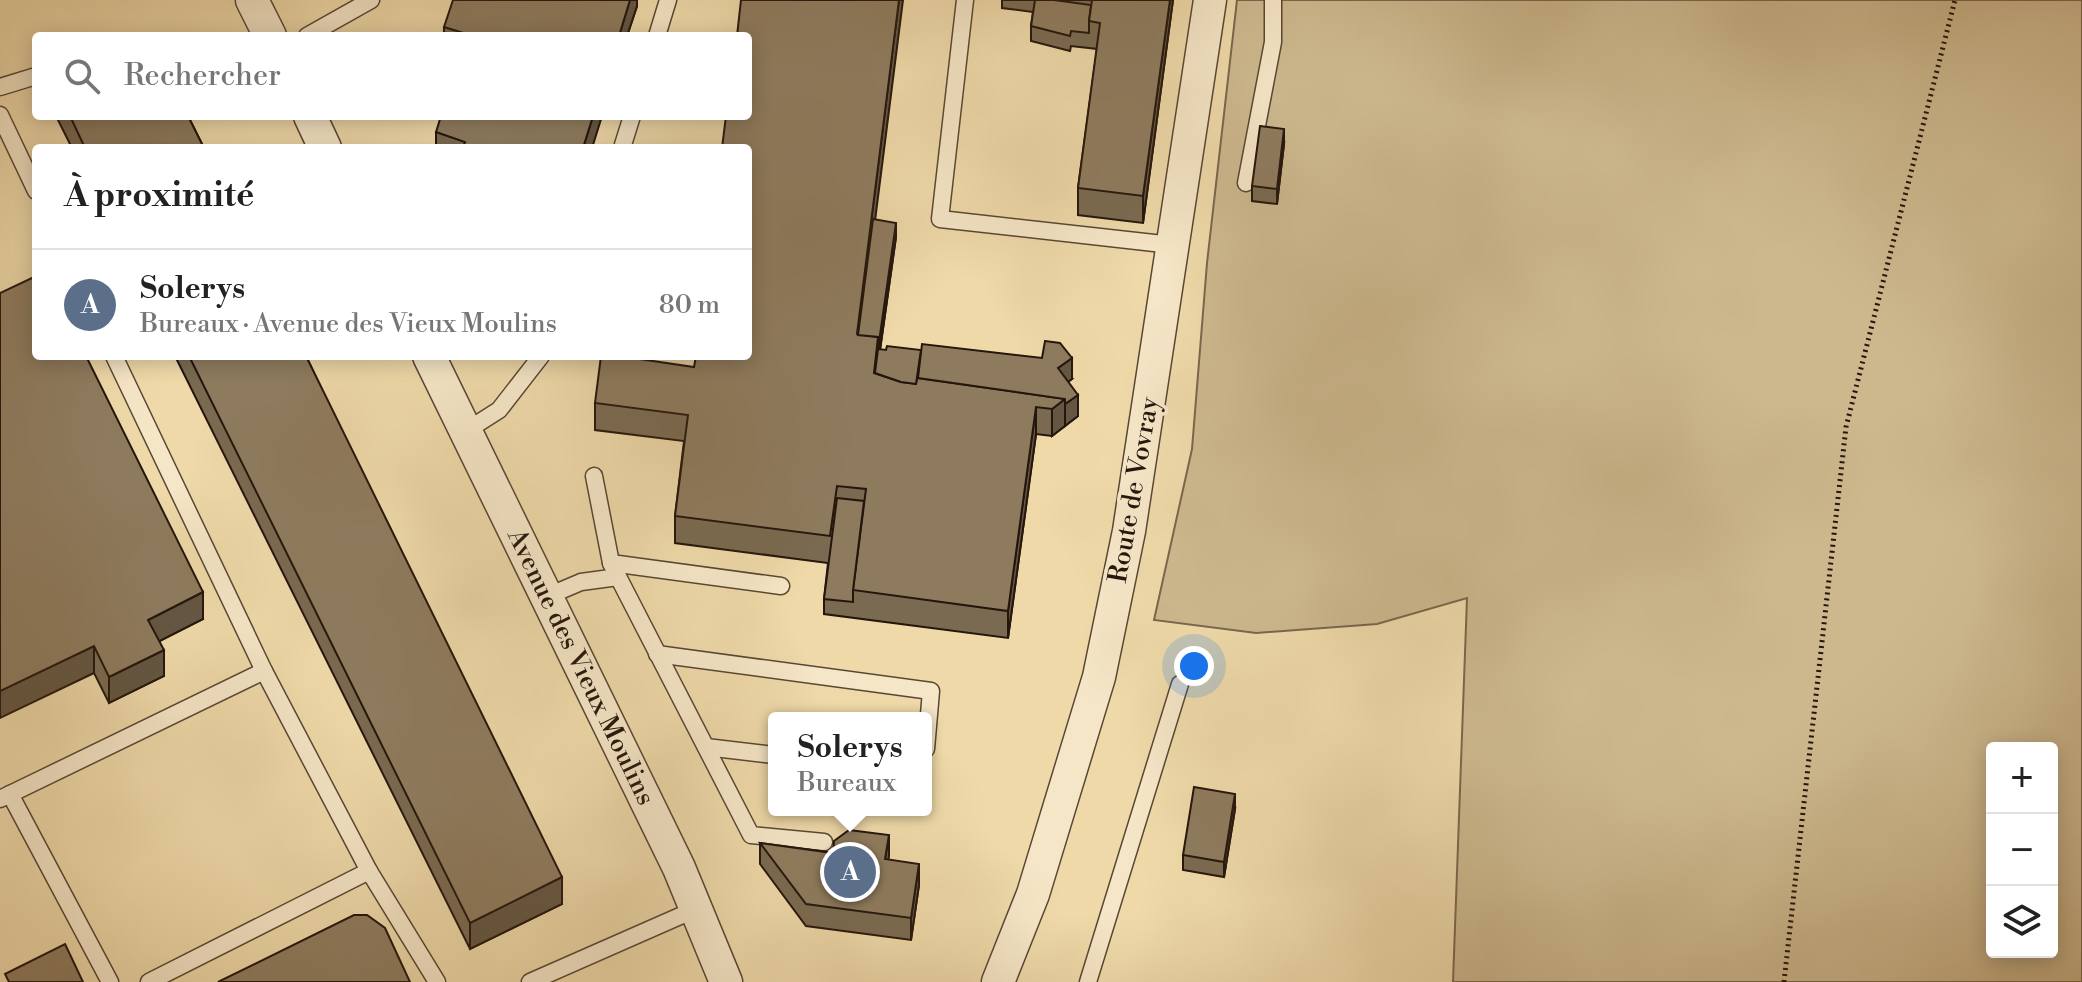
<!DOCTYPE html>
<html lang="fr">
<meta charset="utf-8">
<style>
:root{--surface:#fff;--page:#f2f2f2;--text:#222;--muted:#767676;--line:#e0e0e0;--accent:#0f766e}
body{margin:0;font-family:"Libre Bodoni",serif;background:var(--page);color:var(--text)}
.controls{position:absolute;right:24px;bottom:24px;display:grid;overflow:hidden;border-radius:8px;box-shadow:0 4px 20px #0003}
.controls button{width:72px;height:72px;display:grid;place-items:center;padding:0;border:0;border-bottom:2px solid var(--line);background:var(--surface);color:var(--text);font:40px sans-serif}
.you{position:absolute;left:1194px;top:666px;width:28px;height:28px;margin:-20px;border:6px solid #fff;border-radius:50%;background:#1a73e8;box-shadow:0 0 0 12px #1a73e833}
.badge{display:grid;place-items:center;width:52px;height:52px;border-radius:50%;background:var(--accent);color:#fff;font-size:26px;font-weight:700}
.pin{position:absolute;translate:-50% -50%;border:4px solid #fff;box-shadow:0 2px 8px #0006}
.popup{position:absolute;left:768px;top:712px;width:164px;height:104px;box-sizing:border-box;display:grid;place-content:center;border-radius:8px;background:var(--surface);filter:drop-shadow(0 2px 6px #0005);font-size:26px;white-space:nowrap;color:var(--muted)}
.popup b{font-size:30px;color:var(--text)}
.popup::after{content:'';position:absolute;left:50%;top:100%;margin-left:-16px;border:16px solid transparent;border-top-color:var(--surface)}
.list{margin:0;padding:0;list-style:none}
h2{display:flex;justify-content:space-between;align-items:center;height:104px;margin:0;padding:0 32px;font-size:34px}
h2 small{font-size:26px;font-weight:400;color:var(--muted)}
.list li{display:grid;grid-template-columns:52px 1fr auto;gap:24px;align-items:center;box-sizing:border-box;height:112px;padding:0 32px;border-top:2px solid var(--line)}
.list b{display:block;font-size:30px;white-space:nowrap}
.list p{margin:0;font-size:26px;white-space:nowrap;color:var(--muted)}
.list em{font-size:26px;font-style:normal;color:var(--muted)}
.icon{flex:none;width:44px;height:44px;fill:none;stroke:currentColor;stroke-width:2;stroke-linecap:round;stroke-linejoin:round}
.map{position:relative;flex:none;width:2082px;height:982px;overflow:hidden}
.search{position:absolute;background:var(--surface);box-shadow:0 4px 20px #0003;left:32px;top:32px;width:720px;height:88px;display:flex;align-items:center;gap:20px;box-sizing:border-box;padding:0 28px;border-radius:8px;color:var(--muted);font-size:30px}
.panel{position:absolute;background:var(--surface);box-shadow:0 4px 20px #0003;left:32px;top:144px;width:720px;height:216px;border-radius:8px}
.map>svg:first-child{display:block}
.green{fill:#cdb88e;stroke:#79674e;stroke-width:2;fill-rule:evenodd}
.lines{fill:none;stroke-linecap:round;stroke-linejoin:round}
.lane-casing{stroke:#584734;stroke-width:19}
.street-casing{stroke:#584734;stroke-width:35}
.path{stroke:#25160d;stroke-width:5;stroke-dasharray:2 4;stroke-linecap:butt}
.lane{stroke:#f5e6c7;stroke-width:16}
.street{stroke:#f5e6c7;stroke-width:32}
.wall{fill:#7a6a51;stroke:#25160d;stroke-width:2}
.shaded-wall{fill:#635642;stroke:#25160d;stroke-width:2}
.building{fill:#8e7b5e;stroke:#25160d;stroke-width:2}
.labels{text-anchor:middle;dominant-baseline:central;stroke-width:7;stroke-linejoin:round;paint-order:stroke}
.street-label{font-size:26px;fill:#25160d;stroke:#f5e6c7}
</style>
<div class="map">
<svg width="2082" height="982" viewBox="0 0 2082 982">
<rect width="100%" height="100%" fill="#efd9a9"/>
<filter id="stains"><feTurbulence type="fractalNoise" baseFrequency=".0025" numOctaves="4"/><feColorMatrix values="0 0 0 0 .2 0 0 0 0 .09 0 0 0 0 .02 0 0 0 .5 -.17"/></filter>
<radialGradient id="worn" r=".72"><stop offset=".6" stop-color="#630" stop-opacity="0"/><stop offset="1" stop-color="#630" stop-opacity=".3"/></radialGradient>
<path class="green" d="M 1237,0 L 2082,0 L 2082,982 L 1453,982 L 1467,598 L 1377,624 L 1256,633 L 1154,620 L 1192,449 L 1207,263 ZM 1992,748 L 2052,748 L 2052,952 L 1992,952 Z"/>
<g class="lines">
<defs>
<g id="lane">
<polyline points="965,0 940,219 1172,245"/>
<polyline points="307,36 371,0"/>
<polyline points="657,36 668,0"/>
<polyline points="0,87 36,76"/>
<polyline points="0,115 36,191"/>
<polyline points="622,148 632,116"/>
<polyline points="1246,183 1273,42 1273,0"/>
<polyline points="114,356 264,671 369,871"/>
<polyline points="466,431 499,410 541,356"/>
<polyline points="594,476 611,563 781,586"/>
<polyline points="611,563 751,835 824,842"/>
<polyline points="548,596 581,582 618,577"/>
<polyline points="657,654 931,691 926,749"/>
<polyline points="706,747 774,755"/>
<polyline points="10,794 110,982"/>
<polyline points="0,799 264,671"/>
<polyline points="149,982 369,871 437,982"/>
<polyline points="530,982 696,909"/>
<polyline points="1088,982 1180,684"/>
</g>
<g id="street">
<polyline points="252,0 270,36"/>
<polyline points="310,116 325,148"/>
<polyline points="429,356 679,868 726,982"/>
<polyline points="998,982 1033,894 1099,677 1129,531 1210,0"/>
</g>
</defs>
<use href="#lane" class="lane-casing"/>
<use href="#street" class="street-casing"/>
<polyline class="path" points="1784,982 1846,427 1955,0"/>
<use href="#lane" class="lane"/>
<use href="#street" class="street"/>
</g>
<g class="wall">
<polygon points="637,0 637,6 627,36 444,36 444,27"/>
<polygon points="1002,0 1173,0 1143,223 1078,215 1078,188 1097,49 1071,46 1070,51 1031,41 1031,26 1033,12 1002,8"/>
<polygon points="56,116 188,116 204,148 72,148"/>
<polygon points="436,132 592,148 436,148"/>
<polygon points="1284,144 1277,204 1252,201 1252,186"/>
<polygon points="875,220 896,237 880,350 1072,379 1068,382 1078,416 1052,436 1036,434 1008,638 824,614 824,599 828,563 675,543 675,516 684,441 595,430 595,403 694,367"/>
<polygon points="0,293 203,619 159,641 164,676 109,703 94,673"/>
<polygon points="175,356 306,356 562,904 470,949"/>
<polygon points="1235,809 1224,877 1183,870 1183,855"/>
<polygon points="760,843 888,860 919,885 911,940 806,926 760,864"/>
</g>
<g class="shaded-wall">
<polygon points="630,0 637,0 637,6 627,36 619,36"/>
<polygon points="899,0 903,0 859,347 857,334"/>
<polygon points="1170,0 1173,0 1143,223 1143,196"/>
<polygon points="593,116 602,116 592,148 583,148"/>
<polygon points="1284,129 1284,144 1277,204 1277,189"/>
<polygon points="896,223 896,237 878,364 878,349"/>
<polygon points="1072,358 1072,379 1058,389 1058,368"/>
<polygon points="1078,395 1078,416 1065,426 1065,404"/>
<polygon points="1065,399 1065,426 1052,436 1052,409"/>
<polygon points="1036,407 1036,434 1008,638 1008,611"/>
<polygon points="203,592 203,619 148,647 148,620"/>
<polygon points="94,646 94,673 0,718 0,691"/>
<polygon points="164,650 164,676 109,703 109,677"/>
<polygon points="1235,794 1235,809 1224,877 1224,862"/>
<polygon points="889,835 889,856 885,881 885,859"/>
<polygon points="919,864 919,885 911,940 911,918"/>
<polygon points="562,877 562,904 470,949 470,923"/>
</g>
<g class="building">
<polygon points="453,0 630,0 619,36 466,36 467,34 444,27"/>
<polygon points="741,0 899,0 857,334 878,337 874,373 901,382 916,384 917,378 1065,399 1052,409 1036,407 1008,611 853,590 866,489 837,486 830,536 675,516 688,415 595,403 601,356 619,356 694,367 696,356 748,356 748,148 722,148 726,116 748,116 748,36 737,36"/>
<polygon points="1035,0 1054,0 1091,5 1089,21 1089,33 1071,31 1070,36 1031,26"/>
<polygon points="1092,0 1170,0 1143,196 1078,188 1100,23 1089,21"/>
<polygon points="70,116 188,116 204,148 85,148"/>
<polygon points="441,116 593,116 583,148 463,148 465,142 436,132"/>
<polygon points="1260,126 1284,129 1277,189 1252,186"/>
<polygon points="873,219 896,223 878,349 886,350 887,346 921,350 916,384 901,382 875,373 878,349 878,337 858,335"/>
<polygon points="36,276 36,356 86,356 203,592 148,620 164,650 109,677 94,646 0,691 0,293"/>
<polygon points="1045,341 1060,343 1072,358 1058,368 1078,395 1065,404 1065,399 918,378 922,344 1042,358"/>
<polygon points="189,356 306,356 562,877 470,923"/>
<polygon points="837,498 864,501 853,590 853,602 824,599"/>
<polygon points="1194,787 1235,794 1224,862 1183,855"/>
<polygon points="849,830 889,835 885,859 919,864 911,918 806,904 760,843 833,853 834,841"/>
<polygon points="354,915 367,915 385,928 410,982 218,982"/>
<polygon points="65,944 83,982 9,982 5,974"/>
</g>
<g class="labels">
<g class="street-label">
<text transform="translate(1134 490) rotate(-80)">Route de Vovray</text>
<text transform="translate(581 667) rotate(64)">Avenue des Vieux Moulins</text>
</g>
</g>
<rect width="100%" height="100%" filter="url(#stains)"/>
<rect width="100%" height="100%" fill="url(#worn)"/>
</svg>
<div class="controls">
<button>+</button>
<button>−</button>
<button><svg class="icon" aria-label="layers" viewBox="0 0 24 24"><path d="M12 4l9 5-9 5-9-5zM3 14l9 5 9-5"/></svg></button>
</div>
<div class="you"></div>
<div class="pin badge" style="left:850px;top:872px;background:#5c6f8a">A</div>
<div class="popup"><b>Solerys</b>Bureaux</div>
<div class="search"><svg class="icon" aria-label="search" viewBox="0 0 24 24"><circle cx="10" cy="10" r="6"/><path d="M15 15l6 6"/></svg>Rechercher</div>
<section class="panel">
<h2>À proximité<small></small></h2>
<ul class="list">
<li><span class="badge" style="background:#5c6f8a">A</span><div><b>Solerys</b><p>Bureaux · Avenue des Vieux Moulins</p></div><em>80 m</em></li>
</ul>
</section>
</div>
